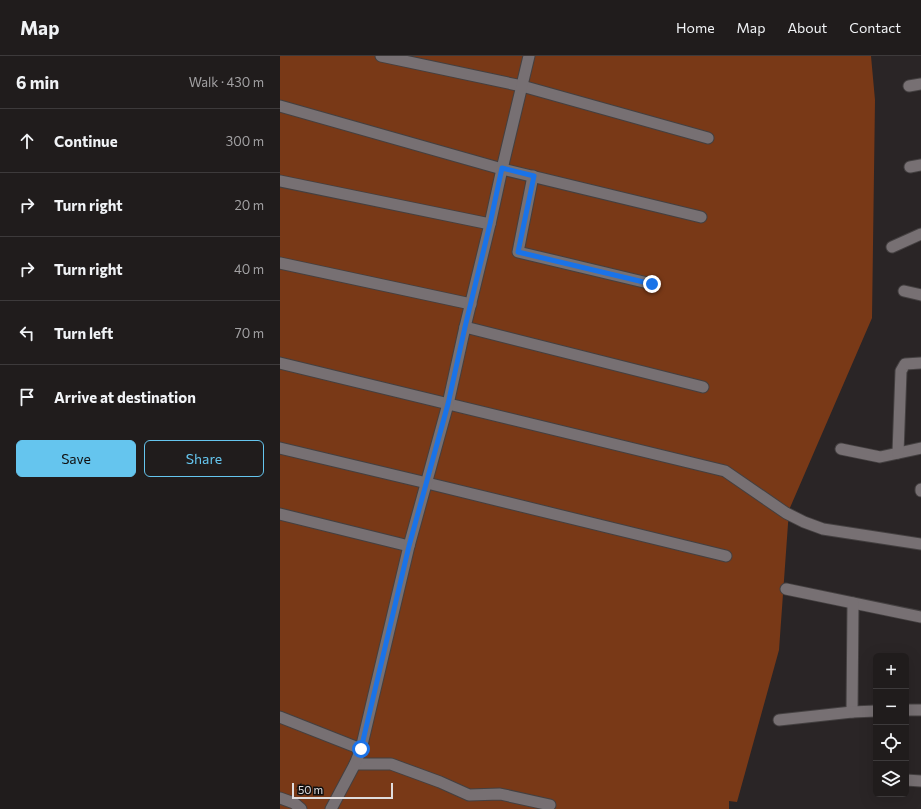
<!DOCTYPE html>
<meta charset="utf-8">
<style>
:root{--surface:#201c1c;--page:#2d2929;--text:#f1f3f6;--muted:#a2a1a3;--line:#3d3a3b;--accent:#65c5ee}
body{margin:0;font-family:Commissioner,sans-serif;background:var(--page);color:var(--text)}
.controls{position:absolute;right:12px;bottom:12px;display:grid;overflow:hidden;border-radius:6px;box-shadow:0 4px 16px #0002}
.controls button{width:36px;height:36px;display:grid;place-items:center;padding:0;border:0;border-bottom:1px solid var(--line);background:var(--surface);color:var(--text);font:20px sans-serif}
.scale{position:absolute;left:12px;bottom:10px;width:101px;box-sizing:border-box;padding-left:4px;border:2px solid #e0ddde;border-top:0;font-size:11px;line-height:14px;white-space:nowrap;color:#e0ddde;-webkit-text-stroke:3px #110f0f;paint-order:stroke}
.stop{position:absolute;width:12px;height:12px;margin:-9px;border:3px solid #1a73e8;border-radius:50%;background:#fff}
.stop.end{background:#1a73e8;border-color:#fff;box-shadow:0 1px 4px #0008}
.list{margin:0;padding:0;list-style:none}
h2{display:flex;justify-content:space-between;align-items:center;height:52px;margin:0;padding:0 16px;font-size:17px}
h2 small{font-size:13px;font-weight:400;color:var(--muted)}
.list li{display:grid;grid-template-columns:26px 1fr auto;gap:12px;align-items:center;box-sizing:border-box;height:64px;padding:0 16px;border-top:1px solid var(--line)}
.list b{display:block;font-size:15px;white-space:nowrap}
.list em{font-size:13px;font-style:normal;color:var(--muted)}
.actions{display:flex;gap:8px;padding:12px 16px}
.actions a{flex:1;padding:9px 0;border:1px solid var(--accent);border-radius:6px;text-align:center;font-size:14px;color:var(--accent)}
.actions .main{background:var(--accent);color:#111}
.icon{flex:none;width:22px;height:22px;fill:none;stroke:currentColor;stroke-width:2;stroke-linecap:round;stroke-linejoin:round}
.map{position:relative;flex:none;width:641px;height:753px;overflow:hidden}
header{display:flex;align-items:center;gap:24px;box-sizing:border-box;height:56px;padding:0 20px;background:var(--surface);border-bottom:1px solid var(--line)}
header strong{font-size:19px}
nav{display:flex;gap:22px;margin-inline-start:auto;font-size:14px}
main{display:flex}
aside{flex:1;background:var(--surface)}
.map>svg:first-child{display:block}
.green{fill:#793917}
.lines{fill:none;stroke-linecap:round;stroke-linejoin:round}
.street-casing{stroke:#444041;stroke-width:13}
.street{stroke:#777073;stroke-width:11}
.route{stroke:#1a73e8;stroke-width:5}
</style>
<header>
<strong>Map</strong>
<nav><a>Home</a><a>Map</a><a>About</a><a>Contact</a></nav>
</header>
<main>
<aside>
<h2>6 min<small>Walk · 430 m</small></h2>
<ul class="list">
<li><svg class="icon" aria-label="ahead" viewBox="0 0 24 24"><path d="M12 20V5M6 11l6-6 6 6"/></svg><div><b>Continue</b></div><em>300 m</em></li>
<li><svg class="icon" aria-label="right" viewBox="0 0 24 24"><path d="M7 20v-9h11M14 6l5 5-5 5"/></svg><div><b>Turn right</b></div><em>20 m</em></li>
<li><svg class="icon" aria-label="right" viewBox="0 0 24 24"><path d="M7 20v-9h11M14 6l5 5-5 5"/></svg><div><b>Turn right</b></div><em>40 m</em></li>
<li><svg class="icon" aria-label="left" viewBox="0 0 24 24"><path d="M17 20v-9H6M10 6l-5 5 5 5"/></svg><div><b>Turn left</b></div><em>70 m</em></li>
<li><svg class="icon" aria-label="arrive" viewBox="0 0 24 24"><path d="M6 21V4h12l-3 4 3 4H6"/></svg><div><b>Arrive at destination</b></div></li>
</ul>
<div class="actions"><a class="main">Save</a><a>Share</a></div>
</aside>
<div class="map">
<svg width="641" height="753" viewBox="0 0 641 753">
<rect width="100%" height="100%" fill="#2a2526"/>
<polygon class="green" points="0,0 591,0 595,44 592,262 509,454 499,594 457,746 449,745 449,753 0,753"/>
<g class="lines">
<defs>
<g id="street">
<polyline points="101,0 242,30 428,82"/>
<polyline points="629,30 641,28"/>
<polyline points="0,50 222,113 421,161"/>
<polyline points="630,111 641,109"/>
<polyline points="253,120 238,196 372,228"/>
<polyline points="0,125 210,168"/>
<polyline points="612,191 641,178"/>
<polyline points="0,207 191,248"/>
<polyline points="624,235 641,239"/>
<polyline points="185,271 423,331"/>
<polyline points="0,307 445,415 506,457 524,466 543,473 641,488"/>
<polyline points="0,392 147,427 446,500"/>
<polyline points="561,393 600,401 641,392"/>
<polyline points="618,397 621,315 625,308 641,307"/>
<polyline points="641,433 641,435"/>
<polyline points="0,458 129,490"/>
<polyline points="506,533 641,561"/>
<polyline points="626,654 641,654"/>
<polyline points="572,656 573,547"/>
<polyline points="0,661 81,693"/>
<polyline points="499,664 572,656 596,655"/>
<polyline points="75,708 111,708 160,726 189,739 220,738 270,749"/>
<polyline points="626,724 641,725"/>
<polyline points="0,742 14,747 21,753"/>
<polyline points="51,753 75,708 81,693 129,490 168,348 185,271 210,168 222,113 249,0"/>
</g>
</defs>
<use href="#street" class="street-casing"/>
<use href="#street" class="street"/>
</g>
<g class="lines">
<polyline class="route" points="81,693 129,490 168,348 185,271 210,168 222,112 254,120 238,196 372,228"/>
</g>
</svg>
<div class="controls">
<button>+</button>
<button>−</button>
<button><svg class="icon" aria-label="locate" viewBox="0 0 24 24"><circle cx="12" cy="12" r="6"/><path d="M12 2v4M12 18v4M2 12h4M18 12h4"/></svg></button>
<button><svg class="icon" aria-label="layers" viewBox="0 0 24 24"><path d="M12 4l9 5-9 5-9-5zM3 14l9 5 9-5"/></svg></button>
</div>
<div class="scale">50 m</div>
<div class="stop" style="left:81px;top:693px"></div>
<div class="stop end" style="left:372px;top:228px"></div>
</div>
</main>
